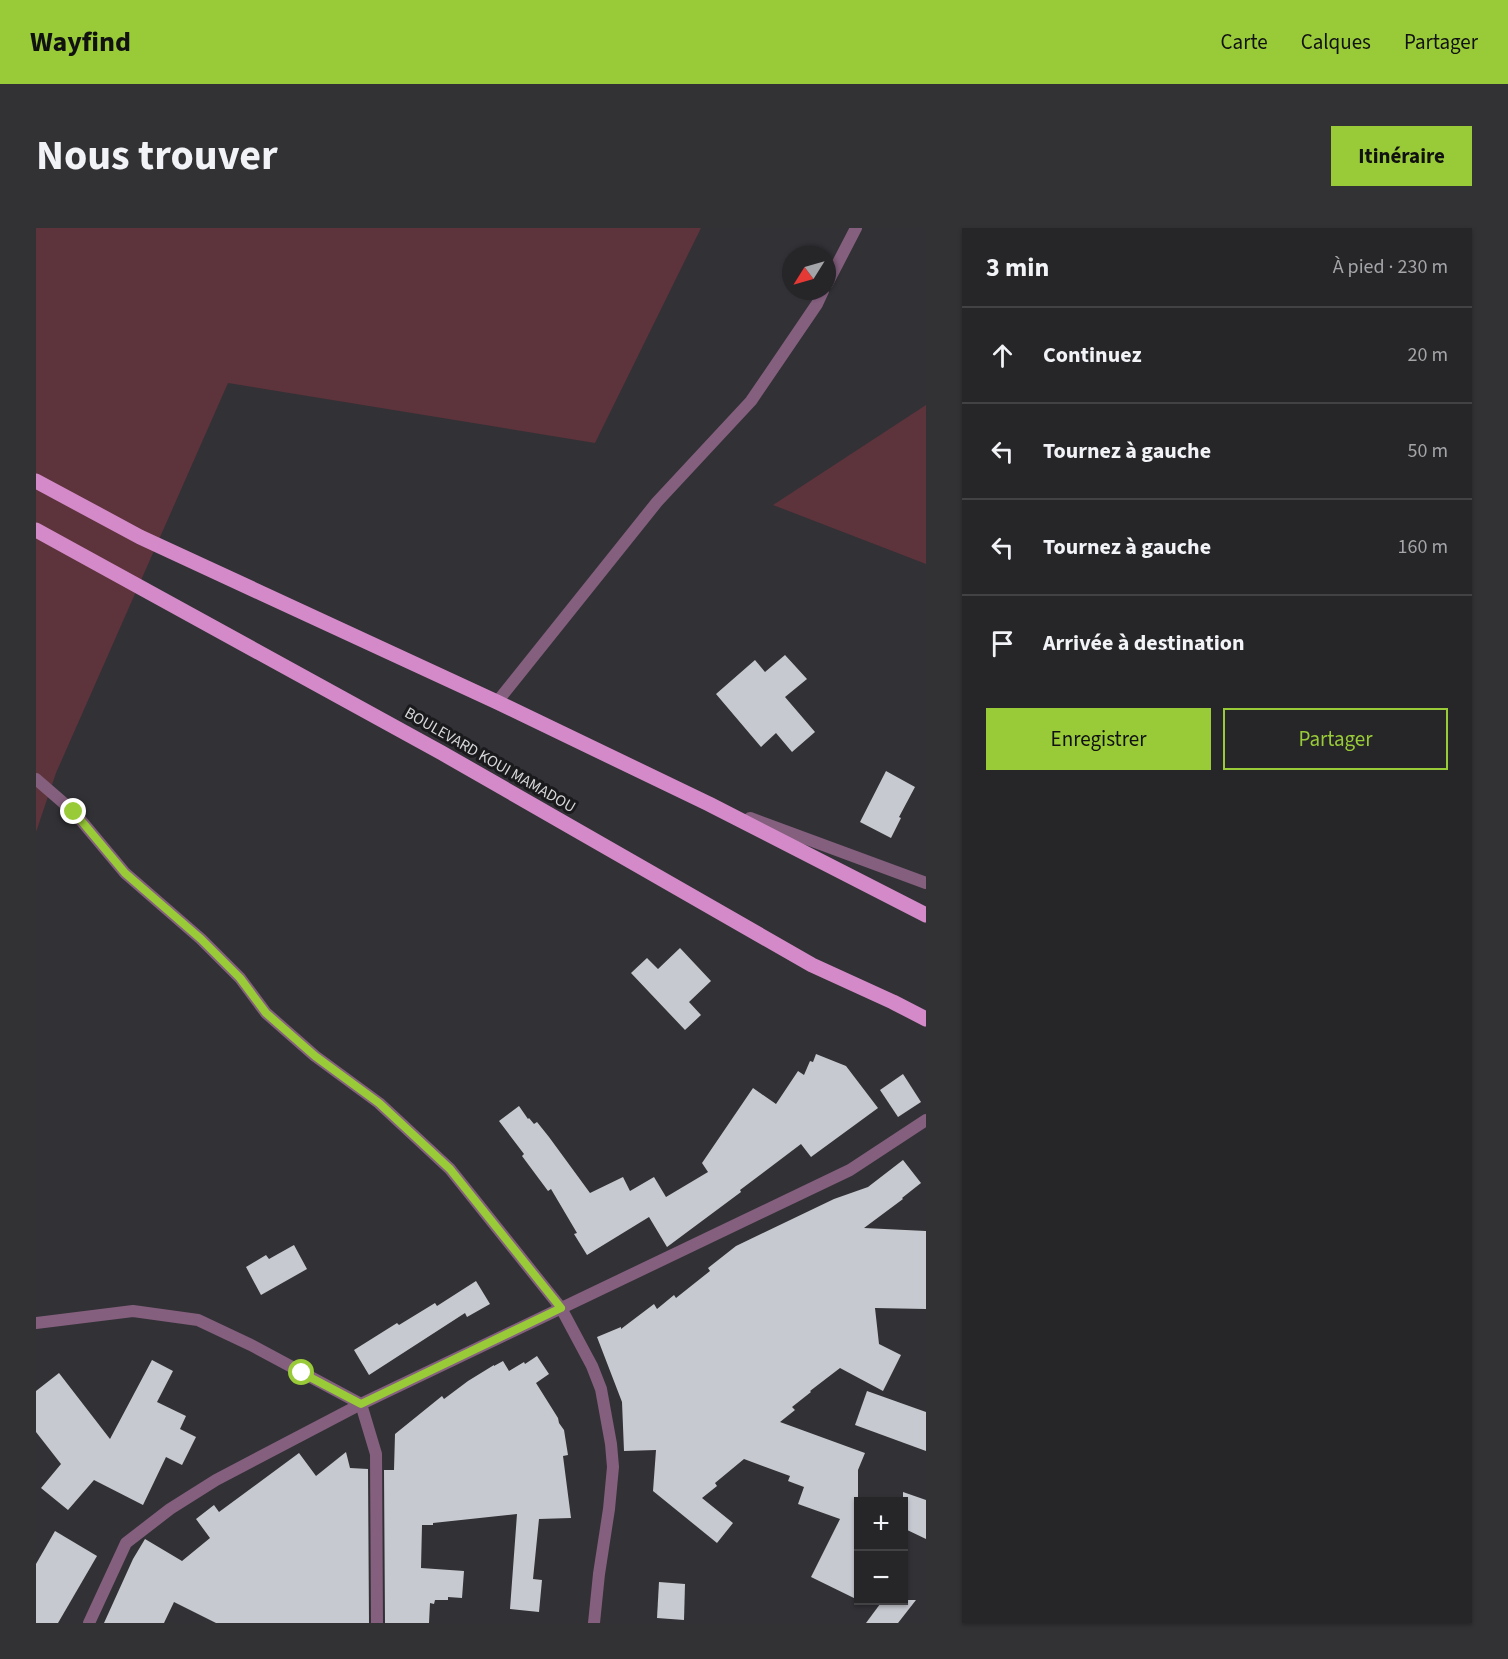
<!DOCTYPE html>
<html lang="fr">
<meta charset="utf-8">
<style>
:root{--surface:#262528;--page:#323134;--text:#f1f3f6;--muted:#a4a5a8;--line:#424245;--accent:#98cb37}
body{margin:0;font-family:"Source Sans 3",sans-serif;background:var(--page);color:var(--text)}
.controls{position:absolute;right:18px;bottom:18px;display:grid;overflow:hidden;border-radius:0px;box-shadow:0 2px 4px #0004}
.controls button{width:54px;height:54px;display:grid;place-items:center;padding:0;border:0;border-bottom:2px solid var(--line);background:var(--surface);color:var(--text);font:30px sans-serif}
.compass{position:absolute;left:746px;top:18px;width:54px;height:54px;border-radius:50%;background:var(--surface);box-shadow:0 2px 4px #0004;rotate:233deg}
.stop{position:absolute;width:18px;height:18px;margin:-14px;border:4px solid #98cb37;border-radius:50%;background:#fff}
.stop.end{background:#98cb37;border-color:#fff;box-shadow:0 2px 6px #0008}
.list{margin:0;padding:0;list-style:none}
h2{display:flex;justify-content:space-between;align-items:center;height:78px;margin:0;padding:0 24px;font-size:26px}
h2 small{font-size:20px;font-weight:400;color:var(--muted)}
.list li{display:grid;grid-template-columns:39px 1fr auto;gap:18px;align-items:center;box-sizing:border-box;height:96px;padding:0 24px;border-top:2px solid var(--line)}
.list b{display:block;font-size:22px;white-space:nowrap}
.list em{font-size:20px;font-style:normal;color:var(--muted)}
.actions{display:flex;gap:12px;padding:18px 24px}
.actions a{flex:1;padding:14px 0;border:2px solid var(--accent);border-radius:0px;text-align:center;font-size:21px;color:var(--accent)}
.actions .main{background:var(--accent);color:#111}
.icon{flex:none;width:33px;height:33px;fill:none;stroke:currentColor;stroke-width:2;stroke-linecap:round;stroke-linejoin:round}
.map{position:relative;flex:none;width:890px;height:1395px;overflow:hidden;border-radius:0px}
header{display:flex;align-items:center;gap:36px;box-sizing:border-box;height:84px;padding:0 30px;background:var(--accent);color:#111}
header strong{font-size:28px}
nav{display:flex;gap:33px;margin-inline-start:auto;font-size:21px}
.intro{display:flex;align-items:center;justify-content:space-between;box-sizing:border-box;height:144px;padding:0 36px}
h1{margin:0;font-size:42px}
.button{padding:15px 27px;border-radius:0px;background:var(--accent);color:#111;font-size:21px;font-weight:700}
main{display:flex;gap:36px;padding:0 36px}
aside{flex:1;background:var(--surface);border-radius:0px;box-shadow:0 2px 4px #0004}
.map>svg:first-child{display:block}
.green{fill:#5d333c}
.building{fill:#c6c9d0}
.lines{fill:none;stroke-linecap:round;stroke-linejoin:round}
.street{stroke:#845f7e;stroke-width:12}
.primary{stroke:#d48ac8;stroke-width:15}
.route{stroke:#98cb37;stroke-width:8}
.labels{text-anchor:middle;dominant-baseline:central;stroke-width:6;stroke-linejoin:round;paint-order:stroke}
.street-label{font-size:16px;fill:#d7d6d9;stroke:#1a191c}
</style>
<header>
<strong>Wayfind</strong>
<nav><a>Carte</a><a>Calques</a><a>Partager</a></nav>
</header>
<div class="intro"><h1>Nous trouver</h1><a class="button">Itinéraire</a></div>
<main>
<div class="map">
<svg width="890" height="1395" viewBox="0 0 890 1395">
<rect width="100%" height="100%" fill="#323136"/>
<g class="green">
<polygon points="0,0 665,0 559,215 192,155 20,545 0,604"/>
<polygon points="890,177 890,336 737,277"/>
</g>
<g class="building">
<polygon points="749,427 771,451 749,469 779,504 756,524 740,505 725,519 680,466 719,432 729,444"/>
<polygon points="850,543 879,559 863,589 865,590 855,610 824,594"/>
<polygon points="644,720 675,753 653,774 665,787 649,802 595,745 611,730 622,741"/>
<polygon points="780,826 810,838 842,880 775,929 765,916 704,962 705,964 631,1019 613,989 551,1027 538,1006 541,1005 515,961 512,963 486,928 488,926 463,893 483,878 492,891 493,890 498,896 501,894 513,909 554,965 587,949 594,963 618,949 630,969 672,944 666,935 717,860 740,876 762,843 768,847 774,833 777,834"/>
<polygon points="867,846 885,874 862,889 844,862"/>
<polygon points="867,932 885,955 866,970 867,971 828,1000 890,1003 890,1081 839,1080 843,1116 865,1127 847,1163 804,1140 774,1163 775,1164 756,1179 759,1182 744,1194 829,1225 822,1242 822,1372 775,1349 804,1291 762,1276 768,1259 752,1253 754,1248 708,1231 679,1255 681,1258 666,1270 697,1295 681,1315 617,1263 620,1222 588,1223 586,1174 561,1109 585,1099 585,1101 618,1076 621,1081 638,1067 640,1070 674,1043 672,1040 700,1018 798,971 832,959"/>
<polygon points="258,1017 271,1041 225,1067 210,1039 230,1027 233,1031"/>
<polygon points="440,1053 454,1076 431,1089 429,1085 333,1147 318,1122 361,1095 363,1097 399,1075 401,1078"/>
<polygon points="501,1128 513,1146 500,1155 522,1190 523,1195 528,1202 532,1227 527,1228 535,1290 503,1291 497,1351 506,1352 503,1384 474,1381 481,1286 397,1295 397,1297 386,1297 385,1340 428,1343 426,1370 412,1369 412,1372 399,1372 398,1376 394,1375 393,1395 349,1395 348,1242 358,1242 359,1206 406,1168 408,1171 432,1153 458,1137 458,1138 467,1133 473,1143 488,1134 489,1136"/>
<polygon points="116,1132 137,1143 121,1174 150,1188 144,1201 160,1209 146,1237 130,1229 107,1277 58,1252 32,1282 5,1260 25,1236 0,1204 0,1163 23,1145 74,1211"/>
<polygon points="831,1163 890,1184 890,1223 819,1197"/>
<polygon points="310,1224 314,1240 332,1241 333,1395 180,1395 138,1374 128,1395 68,1395 97,1331 109,1311 146,1333 174,1310 160,1291 178,1277 183,1284 263,1225 280,1248"/>
<polygon points="867,1264 890,1272 890,1311 867,1300"/>
<polygon points="19,1303 61,1328 22,1395 0,1395 0,1336"/>
<polygon points="623,1354 649,1356 648,1392 621,1390"/>
<polygon points="847,1372 880,1372 862,1395 830,1395"/>
</g>
<g class="lines">
<g class="street">
<polyline points="791,56 820,0"/>
<polyline points="461,474 621,274 715,173 781,76 787,63"/>
<polyline points="0,551 38,584 89,645 165,711 204,750 230,785 279,828 343,875 414,941 525,1080 556,1138 565,1161 575,1216 577,1239 573,1281 563,1346 558,1395"/>
<polyline points="714,590 890,655"/>
<polyline points="0,1095 97,1083 162,1092 215,1117 325,1176 340,1226 341,1395"/>
<polyline points="53,1395 90,1315 134,1281 180,1252 325,1176 814,942 890,892"/>
</g>
<g class="primary">
<polyline points="0,253 104,309 461,474 673,576 890,687"/>
<polyline points="0,302 406,525 776,737 857,774 890,791"/>
</g>
</g>
<g class="lines">
<polyline class="route" points="38,584 89,645 165,711 204,750 230,785 279,828 343,875 414,941 525,1080 325,1176 266,1145"/>
</g>
<g class="labels">
<g class="street-label">
<text transform="translate(454 532) rotate(30)">BOULEVARD KOUI MAMADOU</text>
</g>
</g>
</svg>
<div class="controls">
<button>+</button>
<button>−</button>
</div>
<svg class="compass" viewBox="-18 -18 36 36"><path d="M0-13l5 13h-10z" fill="#e53935"/><path d="M0 13l5-13h-10z" fill="#a4a5a8"/></svg>
<div class="stop" style="left:266px;top:1145px"></div>
<div class="stop end" style="left:38px;top:584px"></div>
</div>
<aside>
<h2>3 min<small>À pied · 230 m</small></h2>
<ul class="list">
<li><svg class="icon" aria-label="ahead" viewBox="0 0 24 24"><path d="M12 20V5M6 11l6-6 6 6"/></svg><div><b>Continuez</b></div><em>20 m</em></li>
<li><svg class="icon" aria-label="left" viewBox="0 0 24 24"><path d="M17 20v-9H6M10 6l-5 5 5 5"/></svg><div><b>Tournez à gauche</b></div><em>50 m</em></li>
<li><svg class="icon" aria-label="left" viewBox="0 0 24 24"><path d="M17 20v-9H6M10 6l-5 5 5 5"/></svg><div><b>Tournez à gauche</b></div><em>160 m</em></li>
<li><svg class="icon" aria-label="arrive" viewBox="0 0 24 24"><path d="M6 21V4h12l-3 4 3 4H6"/></svg><div><b>Arrivée à destination</b></div></li>
</ul>
<div class="actions"><a class="main">Enregistrer</a><a>Partager</a></div>
</aside>
</main>
